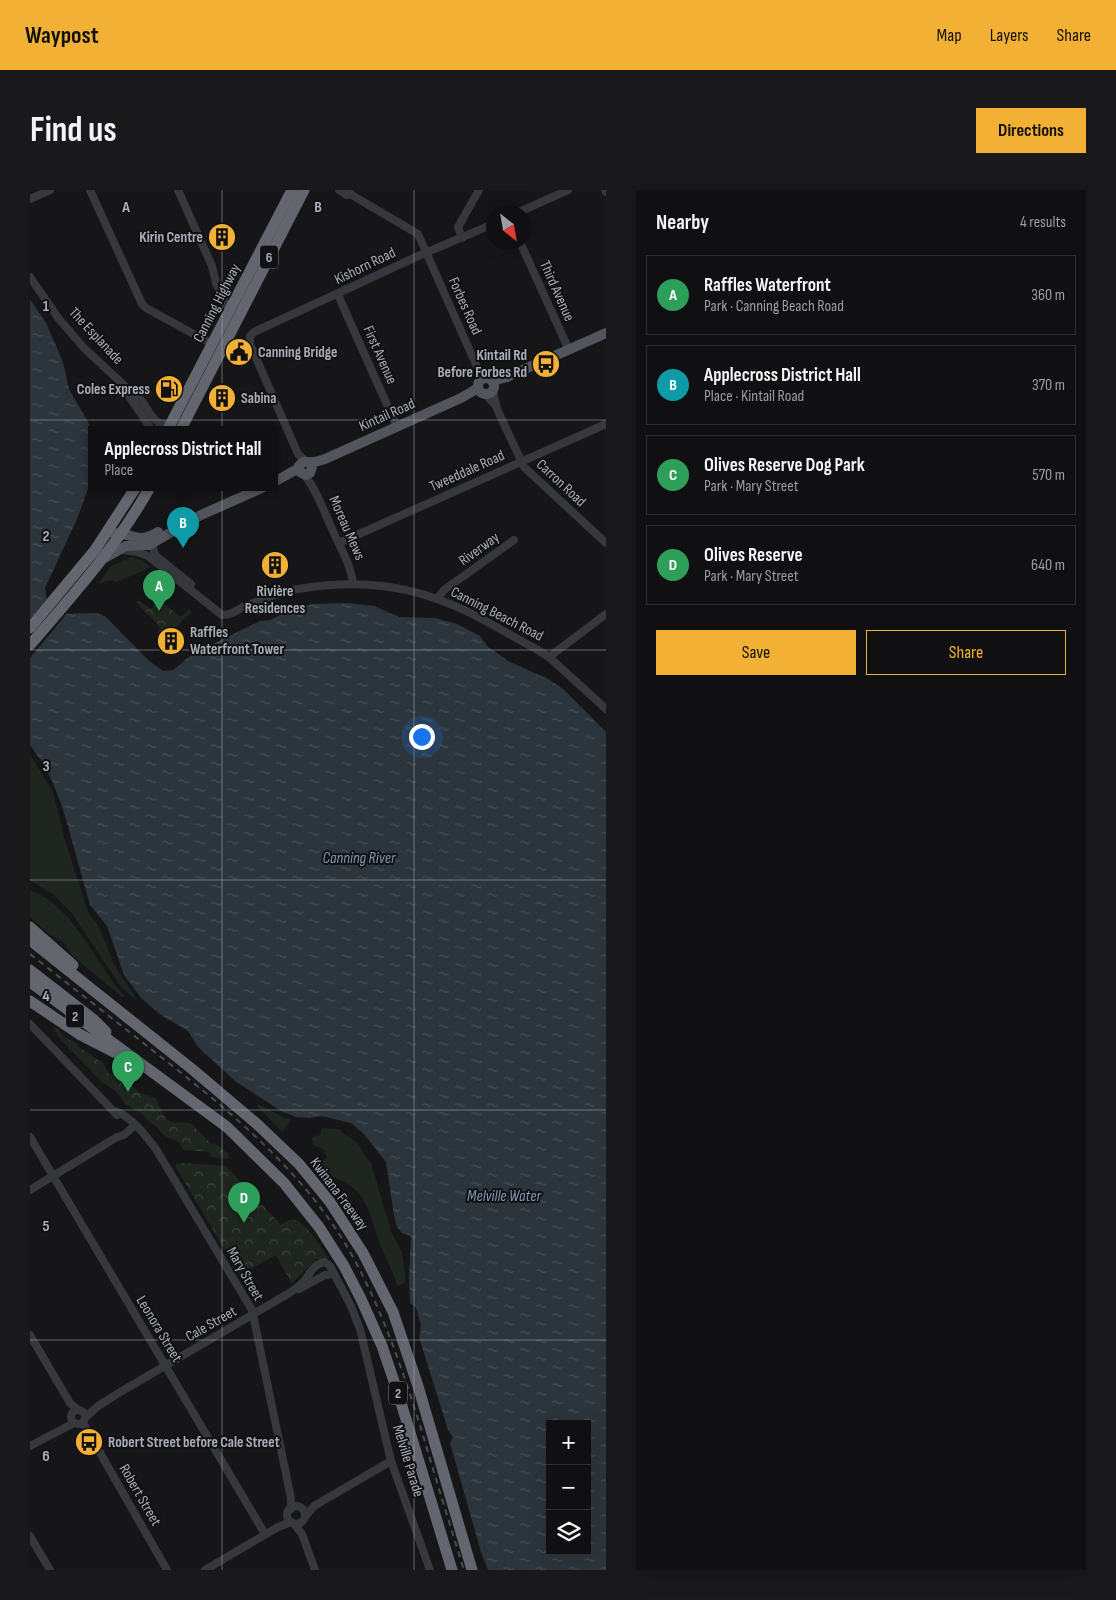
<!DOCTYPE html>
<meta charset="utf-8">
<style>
:root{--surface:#101012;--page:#19191b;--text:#f1f3f6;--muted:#9c9d9f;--line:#303032;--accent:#f2b134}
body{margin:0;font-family:"Sofia Sans Condensed",sans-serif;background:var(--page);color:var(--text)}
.controls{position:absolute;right:15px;bottom:15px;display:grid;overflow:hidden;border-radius:0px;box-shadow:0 5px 20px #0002}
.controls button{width:45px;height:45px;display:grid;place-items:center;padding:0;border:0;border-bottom:1px solid var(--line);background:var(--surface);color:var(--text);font:25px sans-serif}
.compass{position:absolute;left:456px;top:15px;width:45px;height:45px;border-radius:50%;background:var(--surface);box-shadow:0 5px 20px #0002;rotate:149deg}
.you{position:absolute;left:391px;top:546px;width:18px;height:18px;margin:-12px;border:4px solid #fff;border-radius:50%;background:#1a73e8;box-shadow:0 0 0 8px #1a73e833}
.badge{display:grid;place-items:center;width:32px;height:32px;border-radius:50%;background:var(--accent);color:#fff;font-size:16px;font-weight:700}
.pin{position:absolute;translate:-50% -41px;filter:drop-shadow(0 1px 2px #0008)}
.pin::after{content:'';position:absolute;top:26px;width:18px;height:15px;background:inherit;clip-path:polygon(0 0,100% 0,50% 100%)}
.popup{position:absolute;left:58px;top:236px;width:190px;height:65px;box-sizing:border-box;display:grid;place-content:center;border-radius:0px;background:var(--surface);filter:drop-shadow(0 1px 4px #0005);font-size:16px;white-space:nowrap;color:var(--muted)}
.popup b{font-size:19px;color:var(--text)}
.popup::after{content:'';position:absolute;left:50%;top:100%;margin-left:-10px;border:10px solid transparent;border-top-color:var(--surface)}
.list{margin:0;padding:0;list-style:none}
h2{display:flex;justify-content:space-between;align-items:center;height:65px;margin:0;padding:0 20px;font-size:21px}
h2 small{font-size:16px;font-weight:400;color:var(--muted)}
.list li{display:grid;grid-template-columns:32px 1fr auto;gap:15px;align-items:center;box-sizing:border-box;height:80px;margin:0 10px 10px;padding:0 10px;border:1px solid var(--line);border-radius:0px}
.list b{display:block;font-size:19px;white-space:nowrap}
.list p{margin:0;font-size:16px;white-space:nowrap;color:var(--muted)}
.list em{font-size:16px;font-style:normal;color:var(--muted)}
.actions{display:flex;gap:10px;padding:15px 20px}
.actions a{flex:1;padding:11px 0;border:1px solid var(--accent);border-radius:0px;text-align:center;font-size:18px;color:var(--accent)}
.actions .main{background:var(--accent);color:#111}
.icon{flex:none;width:28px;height:28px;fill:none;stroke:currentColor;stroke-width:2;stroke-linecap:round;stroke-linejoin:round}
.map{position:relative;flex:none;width:576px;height:1380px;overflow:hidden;border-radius:0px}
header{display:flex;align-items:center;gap:30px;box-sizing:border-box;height:70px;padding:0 25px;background:var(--accent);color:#111}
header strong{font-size:24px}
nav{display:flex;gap:28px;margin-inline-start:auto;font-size:18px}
.intro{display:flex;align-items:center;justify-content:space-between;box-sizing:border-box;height:120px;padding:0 30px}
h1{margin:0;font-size:35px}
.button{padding:12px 22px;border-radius:0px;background:var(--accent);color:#111;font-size:18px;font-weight:700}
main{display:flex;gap:30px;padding:0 30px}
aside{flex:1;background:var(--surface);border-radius:0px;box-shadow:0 5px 20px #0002}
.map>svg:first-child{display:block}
.green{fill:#1e261f}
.forest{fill:url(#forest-crowns)}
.water{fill:url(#water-ripples);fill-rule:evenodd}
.pier{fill:#161618}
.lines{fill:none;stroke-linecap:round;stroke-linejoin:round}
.minor{stroke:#37383d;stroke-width:8}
.major{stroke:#53555c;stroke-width:10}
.highway{stroke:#63666e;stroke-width:11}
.rail{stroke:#4a4c52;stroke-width:2;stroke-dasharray:6 5;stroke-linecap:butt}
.grid{fill:none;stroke:#a8adb8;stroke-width:1;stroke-opacity:0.55}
.labels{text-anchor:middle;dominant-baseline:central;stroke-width:4;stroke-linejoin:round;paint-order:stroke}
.shield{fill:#111113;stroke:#7b7e86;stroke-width:1}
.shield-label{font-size:14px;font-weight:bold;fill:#a8adb8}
.poi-label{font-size:15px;font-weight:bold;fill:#a8adb8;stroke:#111113;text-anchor:start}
.street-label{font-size:15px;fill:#a8adb8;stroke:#111113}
.water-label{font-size:16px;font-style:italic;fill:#7f9bb3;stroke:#111113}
.grid-label{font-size:16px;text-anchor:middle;font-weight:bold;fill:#a8adb8;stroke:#111113;stroke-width:4;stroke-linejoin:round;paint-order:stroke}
</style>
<header>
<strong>Waypost</strong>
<nav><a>Map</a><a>Layers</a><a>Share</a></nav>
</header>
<div class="intro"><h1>Find us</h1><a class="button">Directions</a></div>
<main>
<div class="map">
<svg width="576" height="1380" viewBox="0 0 576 1380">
<defs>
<pattern id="forest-crowns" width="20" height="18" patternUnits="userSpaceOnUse" patternTransform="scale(1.25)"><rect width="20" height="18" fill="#1e261f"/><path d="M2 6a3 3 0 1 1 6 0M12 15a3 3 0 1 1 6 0" fill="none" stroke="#3c433d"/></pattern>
<pattern id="water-ripples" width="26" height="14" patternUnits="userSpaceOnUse" patternTransform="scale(1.25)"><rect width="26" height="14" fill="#2c353c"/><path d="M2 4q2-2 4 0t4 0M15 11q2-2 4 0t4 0" fill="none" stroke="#485056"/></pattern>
</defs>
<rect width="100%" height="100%" fill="#161618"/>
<g class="green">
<polygon points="101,367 112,370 121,377 87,392 81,390 68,394 81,376"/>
<path d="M 0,565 L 22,600 L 29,624 L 34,647 L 58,722 C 74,740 76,759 87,779 C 91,788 104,801 105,809 L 91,797 L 42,723 L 22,703 L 0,691 Z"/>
<path d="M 0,700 C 45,717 64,772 95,807 L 92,807 L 42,765 L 33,752 L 20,745 L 0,727 Z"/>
<polygon points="228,914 255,928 260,929 261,930 252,942 227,916"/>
<path d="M 292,938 L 309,939 C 314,946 318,945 324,950 C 332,957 334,966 341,973 L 361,1041 L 372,1062 L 375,1084 L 375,1093 L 368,1096 C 363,1083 357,1070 351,1057 C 344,1038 339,1009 321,996 C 310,988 296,985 284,976 L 297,968 L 293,959 L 283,955 L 282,947 L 290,945 Z"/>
</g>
<g class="forest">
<polygon points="128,399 132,402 129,409 149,426 152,426 159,419 162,422 145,438 143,442 132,446 127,443 130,439 129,436 106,412 109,411 121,419 125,414 114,405"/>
<polygon points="24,837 29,840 34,847 46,853 50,858 73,873 79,884 89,884 110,903 125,908 136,929 142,932 159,933 164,936 180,953 186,954 198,964 199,969 181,967 180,962 153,960 150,953 133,945 127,937 117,930 110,922 102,919 101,916 96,915 86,901 72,892 31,850 23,838"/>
<path d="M 153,973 L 196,976 L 251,1035 C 255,1033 260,1028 265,1030 C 277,1033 291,1057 298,1067 L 294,1069 L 286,1069 L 262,1094 L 246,1065 L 210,1085 L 145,976 L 147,974 Z"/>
</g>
<path class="water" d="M 0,109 L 16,133 L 33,172 L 39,199 L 62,239 L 62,288 L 47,329 L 15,398 L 18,417 L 31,424 L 67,423 L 76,427 L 118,470 L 133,481 L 143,480 L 164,463 L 230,431 L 240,430 L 263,419 L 282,414 L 318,413 L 344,416 L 369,427 L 405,428 L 427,434 L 450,446 L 458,457 L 480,472 L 520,490 L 533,499 L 576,542 L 576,1380 L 458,1380 L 451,1362 L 420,1253 L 423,1247 L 418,1240 L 389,1147 L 391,1136 L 386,1117 L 380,1113 L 379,1089 L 381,1046 L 372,1043 L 367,1037 L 364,1026 L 356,972 L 334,944 L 321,933 L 292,926 L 280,928 L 266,927 L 251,921 L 205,891 L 168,857 L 158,841 L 131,825 L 112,809 L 94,785 L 77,736 L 60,715 L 33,619 L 23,593 L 15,576 L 0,555 ZM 520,1234 L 557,1234 L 557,1361 L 520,1361 Z"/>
<polygon class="pier" points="19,407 20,415 31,422 39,421 0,468 0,429"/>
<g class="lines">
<g class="minor">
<polyline points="60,0 112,114 116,118 182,154"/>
<polyline points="148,0 182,76 186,93 199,121"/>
<polyline points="309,0 317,5 320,4"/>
<polyline points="319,0 320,4 388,44 448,179 456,188"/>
<polyline points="575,0 576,2"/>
<polyline points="0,9 20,0"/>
<polyline points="489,22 538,0"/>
<polyline points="432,48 428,37 449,0"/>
<polyline points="490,52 539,160"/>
<path d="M 0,87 L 29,129 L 54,158 L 97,198 C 115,207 117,226 129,233 C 133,235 137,234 141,234"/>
<polyline points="308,105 367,237"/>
<polyline points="97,198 99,206 121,239"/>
<polyline points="463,201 467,219 494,277 576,353"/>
<polyline points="456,205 465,215"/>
<polyline points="276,271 268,264 220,154 220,146 224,142 386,67 463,34"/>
<path d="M 274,284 C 287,301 294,321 302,339 C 310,357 321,375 323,394"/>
<polyline points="124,352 123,358 125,365 161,394"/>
<polyline points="309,353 576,234"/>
<path d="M 93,360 L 107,362 L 118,366 L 192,425 C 201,425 206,421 213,417 C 231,410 249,402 268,399 C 314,391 363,393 407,409 C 442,421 474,442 506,459 L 519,467 L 576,519"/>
<polyline points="407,409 414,400 484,350"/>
<polyline points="519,467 576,424"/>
<polyline points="0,834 87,925"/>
<path d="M 85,921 C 102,927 115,945 126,959 L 222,1120 L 261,1308 L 261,1319"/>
<polyline points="0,947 235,1344"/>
<polyline points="0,1000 87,947 94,945 105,935"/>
<polyline points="269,1099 295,1085 304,1084"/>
<polyline points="0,1145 40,1213 48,1220"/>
<circle cx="48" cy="1227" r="7"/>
<path d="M 55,1228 L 68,1216 L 92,1201 L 256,1105 C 261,1102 267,1098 272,1093 C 280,1086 282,1074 295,1072 L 300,1076 L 321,1116 L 330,1139 L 361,1271 L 400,1380"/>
<polyline points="53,1233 137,1380"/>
<polyline points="0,1256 44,1233"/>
<circle cx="266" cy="1325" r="9"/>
<polyline points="275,1327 284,1316 361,1271"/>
<polyline points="264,1334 272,1344 285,1380"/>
<polyline points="0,1346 20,1380"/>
<polyline points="175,1380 248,1337 261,1332"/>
</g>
<g class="major">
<circle cx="456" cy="196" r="8"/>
<polyline points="462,191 477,187 576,143"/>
<path d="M 280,273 L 282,277 L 280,283 L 276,285 L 270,282 L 269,276 C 274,269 277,273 283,272 C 287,272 291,270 295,269 L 431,208 L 448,198"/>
<polyline points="244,292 269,278"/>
<path d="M 83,343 C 105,343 106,355 128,342"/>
<polyline points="73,369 96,356 119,355 171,325 234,297"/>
</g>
<g class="highway">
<polyline points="138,239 262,0"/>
<polyline points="151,239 274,0"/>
<polyline points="0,438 65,360 106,297"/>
<path d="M 0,455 C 43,405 88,355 120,297"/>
<polyline points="0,737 43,775"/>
<polyline points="0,750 162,879 227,934 269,974 300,1012 333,1063 363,1122 388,1196 442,1380"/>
<polyline points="0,780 63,829 76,842"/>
<polyline points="0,792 197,937 254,993 289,1037 314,1076 331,1109 352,1156 368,1203 422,1380"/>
<polyline points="0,811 49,844 88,864"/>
</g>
<path class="rail" d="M 0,764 C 42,797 84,830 126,863 C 201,922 276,983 323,1067 C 354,1124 374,1184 393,1245 C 406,1290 420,1335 434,1380"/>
</g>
<path class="grid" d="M 192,0 L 192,1380M 384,0 L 384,1380M 0,230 L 576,230M 0,460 L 576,460M 0,690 L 576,690M 0,920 L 576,920M 0,1150 L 576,1150"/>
<defs>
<symbol id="building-disc" viewBox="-11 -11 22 22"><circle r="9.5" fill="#f2b134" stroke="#111113"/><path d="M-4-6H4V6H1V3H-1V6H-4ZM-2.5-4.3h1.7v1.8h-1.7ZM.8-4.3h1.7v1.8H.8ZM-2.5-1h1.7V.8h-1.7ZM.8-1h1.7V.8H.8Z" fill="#111"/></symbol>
<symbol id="civic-disc" viewBox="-11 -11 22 22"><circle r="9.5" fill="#f2b134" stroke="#111113"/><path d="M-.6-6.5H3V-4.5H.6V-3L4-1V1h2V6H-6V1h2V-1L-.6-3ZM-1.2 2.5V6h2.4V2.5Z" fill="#111"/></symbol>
<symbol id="bus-disc" viewBox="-11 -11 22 22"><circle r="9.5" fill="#f2b134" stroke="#111113"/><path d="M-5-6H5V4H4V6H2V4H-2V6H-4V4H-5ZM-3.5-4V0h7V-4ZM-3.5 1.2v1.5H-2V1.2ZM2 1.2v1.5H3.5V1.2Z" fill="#111"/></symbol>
<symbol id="fuel-disc" viewBox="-11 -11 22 22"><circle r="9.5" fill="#f2b134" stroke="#111113"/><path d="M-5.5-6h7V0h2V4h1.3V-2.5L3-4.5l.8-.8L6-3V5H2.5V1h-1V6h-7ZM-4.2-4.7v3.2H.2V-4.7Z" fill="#111"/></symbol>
</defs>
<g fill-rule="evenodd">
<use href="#building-disc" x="176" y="31" width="32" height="32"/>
<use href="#civic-disc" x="193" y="146" width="32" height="32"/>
<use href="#bus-disc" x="500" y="158" width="32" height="32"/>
<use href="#fuel-disc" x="123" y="183" width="32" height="32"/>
<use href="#building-disc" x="176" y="192" width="32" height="32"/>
<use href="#building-disc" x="229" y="359" width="32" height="32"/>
<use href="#building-disc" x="125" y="435" width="32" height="32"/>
<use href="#bus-disc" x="43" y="1236" width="32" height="32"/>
</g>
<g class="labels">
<g class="shield">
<rect x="230" y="55.5" width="18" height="23" rx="4"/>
<rect x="36" y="814.5" width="18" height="23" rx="4"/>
<rect x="359" y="1191.5" width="18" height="23" rx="4"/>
</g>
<g class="shield-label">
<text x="239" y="67">6</text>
<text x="45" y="826">2</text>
<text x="368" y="1203">2</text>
</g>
<g class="poi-label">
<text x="173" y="47" text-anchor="end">Kirin Centre</text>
<text x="228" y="162">Canning Bridge</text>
<text x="497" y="165" text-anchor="end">Kintail Rd<tspan x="497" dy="17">Before Forbes Rd</tspan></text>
<text x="120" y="199" text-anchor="end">Coles Express</text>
<text x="211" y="208">Sabina</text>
<text x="245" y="401" text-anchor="middle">Rivière<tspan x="245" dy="17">Residences</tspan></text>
<text x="160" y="442">Raffles<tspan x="160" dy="17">Waterfront Tower</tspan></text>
<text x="78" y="1252">Robert Street before Cale Street</text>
</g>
<g class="street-label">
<text transform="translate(335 76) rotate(-26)">Kishorn Road</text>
<text transform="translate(527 101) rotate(66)">Third Avenue</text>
<text transform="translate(187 113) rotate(-63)">Canning Highway</text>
<text transform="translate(435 116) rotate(66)">Forbes Road</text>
<text transform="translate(66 146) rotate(47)">The Esplanade</text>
<text transform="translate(350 165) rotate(66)">First Avenue</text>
<text transform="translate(357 225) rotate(-24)">Kintail Road</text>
<text transform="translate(437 281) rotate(-24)">Tweeddale Road</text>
<text transform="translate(531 293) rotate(43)">Carron Road</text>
<text transform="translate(317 338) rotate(66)">Moreau Mews</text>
<text transform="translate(449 359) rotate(-36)">Riverway</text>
<text transform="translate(467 424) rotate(27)">Canning Beach Road</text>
<text transform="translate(309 1004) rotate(53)">Kwinana Freeway</text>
<text transform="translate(215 1084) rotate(60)">Mary Street</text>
<text transform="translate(181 1134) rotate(-30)">Cale Street</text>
<text transform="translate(129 1139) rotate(59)">Leonora Street</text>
<text transform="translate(378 1271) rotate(73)">Melville Parade</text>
<text transform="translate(110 1305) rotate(60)">Robert Street</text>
</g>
<g class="water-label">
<text x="329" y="668">Canning River</text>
<text x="474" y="1006">Melville Water</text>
</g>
</g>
<g class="grid-label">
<text x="96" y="22">A</text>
<text x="288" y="22">B</text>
<text x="16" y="121">1</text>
<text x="16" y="351">2</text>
<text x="16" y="581">3</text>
<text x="16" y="811">4</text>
<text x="16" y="1041">5</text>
<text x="16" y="1271">6</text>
</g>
</svg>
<div class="controls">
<button>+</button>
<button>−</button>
<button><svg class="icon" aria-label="layers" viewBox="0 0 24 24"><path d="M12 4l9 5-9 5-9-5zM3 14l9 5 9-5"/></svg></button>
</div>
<svg class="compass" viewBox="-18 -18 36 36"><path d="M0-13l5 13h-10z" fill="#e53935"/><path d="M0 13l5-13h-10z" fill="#9c9d9f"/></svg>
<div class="you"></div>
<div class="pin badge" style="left:129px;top:421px;background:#2e9e5b">A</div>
<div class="pin badge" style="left:153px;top:358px;background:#0f9aa8">B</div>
<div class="popup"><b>Applecross District Hall</b>Place</div>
<div class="pin badge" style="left:98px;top:902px;background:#2e9e5b">C</div>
<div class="pin badge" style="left:214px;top:1033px;background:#2e9e5b">D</div>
</div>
<aside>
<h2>Nearby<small>4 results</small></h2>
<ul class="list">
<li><span class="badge" style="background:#2e9e5b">A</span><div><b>Raffles Waterfront</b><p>Park · Canning Beach Road</p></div><em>360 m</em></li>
<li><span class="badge" style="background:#0f9aa8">B</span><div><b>Applecross District Hall</b><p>Place · Kintail Road</p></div><em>370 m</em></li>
<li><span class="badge" style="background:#2e9e5b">C</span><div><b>Olives Reserve Dog Park</b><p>Park · Mary Street</p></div><em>570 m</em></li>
<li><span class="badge" style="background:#2e9e5b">D</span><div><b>Olives Reserve</b><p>Park · Mary Street</p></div><em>640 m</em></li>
</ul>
<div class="actions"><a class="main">Save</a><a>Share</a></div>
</aside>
</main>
